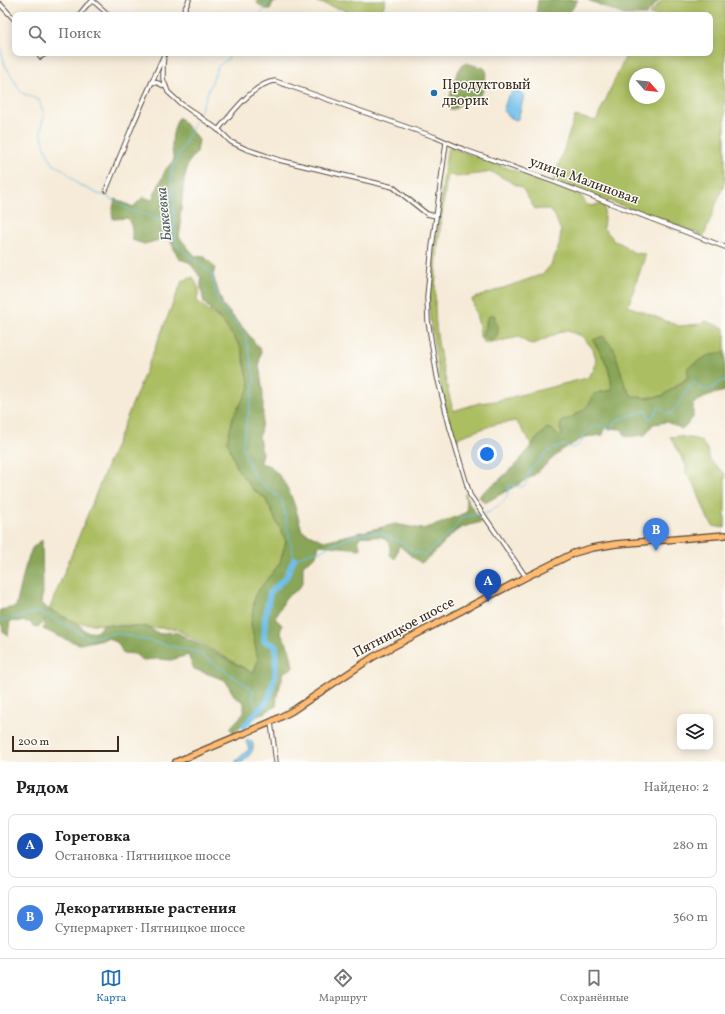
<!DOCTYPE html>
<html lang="ru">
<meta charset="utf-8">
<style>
:root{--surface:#fff;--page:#f2f2f2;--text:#202124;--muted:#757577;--line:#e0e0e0;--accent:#1f6fb2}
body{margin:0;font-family:Vollkorn,serif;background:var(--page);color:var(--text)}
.controls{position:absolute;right:12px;bottom:12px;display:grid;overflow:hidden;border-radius:8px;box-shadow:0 2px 10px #0003}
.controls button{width:36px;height:36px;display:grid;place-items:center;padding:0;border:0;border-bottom:1px solid var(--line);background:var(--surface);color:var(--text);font:20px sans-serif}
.compass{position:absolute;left:629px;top:68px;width:36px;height:36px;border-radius:50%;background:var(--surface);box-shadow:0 2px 10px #0003;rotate:117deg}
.scale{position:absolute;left:12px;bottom:10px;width:107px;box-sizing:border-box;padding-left:4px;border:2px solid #3b2a1e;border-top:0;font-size:11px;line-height:14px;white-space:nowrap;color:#3b2a1e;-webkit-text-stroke:3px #fdfcf7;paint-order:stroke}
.you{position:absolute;left:487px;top:454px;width:14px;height:14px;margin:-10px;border:3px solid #fff;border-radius:50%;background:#1a73e8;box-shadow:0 0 0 6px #1a73e833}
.badge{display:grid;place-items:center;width:26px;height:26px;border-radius:50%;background:var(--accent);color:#fff;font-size:13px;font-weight:700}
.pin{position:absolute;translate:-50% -33px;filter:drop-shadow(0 1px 2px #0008)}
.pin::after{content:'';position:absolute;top:21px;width:14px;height:12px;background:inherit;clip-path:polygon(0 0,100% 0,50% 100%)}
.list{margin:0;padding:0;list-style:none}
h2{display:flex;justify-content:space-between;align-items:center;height:52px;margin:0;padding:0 16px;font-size:17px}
h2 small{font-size:13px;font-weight:400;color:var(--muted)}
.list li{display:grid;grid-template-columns:26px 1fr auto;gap:12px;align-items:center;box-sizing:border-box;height:64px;margin:0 8px 8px;padding:0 8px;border:1px solid var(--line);border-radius:8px}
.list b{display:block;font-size:15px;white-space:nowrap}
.list p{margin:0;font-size:13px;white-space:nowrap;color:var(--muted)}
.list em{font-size:13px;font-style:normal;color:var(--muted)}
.icon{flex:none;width:22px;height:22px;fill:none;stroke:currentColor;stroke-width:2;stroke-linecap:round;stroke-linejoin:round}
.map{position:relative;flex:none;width:725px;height:762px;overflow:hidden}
.search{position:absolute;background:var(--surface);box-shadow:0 2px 10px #0003;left:12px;right:12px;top:12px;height:44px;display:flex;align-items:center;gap:10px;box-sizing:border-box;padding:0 14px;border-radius:8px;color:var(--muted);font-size:15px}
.sheet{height:196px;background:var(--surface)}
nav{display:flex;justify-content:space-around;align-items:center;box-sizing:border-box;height:56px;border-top:1px solid var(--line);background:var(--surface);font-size:11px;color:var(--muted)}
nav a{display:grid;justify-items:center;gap:2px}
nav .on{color:var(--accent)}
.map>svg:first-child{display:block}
.green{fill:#abbe62;stroke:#737440;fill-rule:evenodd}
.forest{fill:#88a558;stroke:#62683b}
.water{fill:#6ebee9;stroke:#547484}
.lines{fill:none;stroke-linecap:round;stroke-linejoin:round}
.stream{stroke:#6ebee9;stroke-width:1}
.river{stroke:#6ebee9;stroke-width:6}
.minor-casing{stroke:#57473a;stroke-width:5.5}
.primary-casing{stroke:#57473a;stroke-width:8}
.minor{stroke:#fff;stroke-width:3.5}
.primary{stroke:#ffbb71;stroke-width:5.5}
.poi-dot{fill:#1f6fb2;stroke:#fdfcf7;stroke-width:1.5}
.labels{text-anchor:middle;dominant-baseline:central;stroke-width:3;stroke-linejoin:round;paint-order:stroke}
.poi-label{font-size:14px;fill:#3b2a1e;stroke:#fdfcf7;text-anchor:start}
.street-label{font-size:14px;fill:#3b2a1e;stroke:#fdfcf7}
.water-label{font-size:15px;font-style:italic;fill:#4d5e65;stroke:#fdfcf7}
</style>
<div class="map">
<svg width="725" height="762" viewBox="0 0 725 762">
<rect width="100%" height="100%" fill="#fdfcf7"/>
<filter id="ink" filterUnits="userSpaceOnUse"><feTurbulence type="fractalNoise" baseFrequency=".025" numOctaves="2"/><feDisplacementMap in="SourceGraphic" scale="8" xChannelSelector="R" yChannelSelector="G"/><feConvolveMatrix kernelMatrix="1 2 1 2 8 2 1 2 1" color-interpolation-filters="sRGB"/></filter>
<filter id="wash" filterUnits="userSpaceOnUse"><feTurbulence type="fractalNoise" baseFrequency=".012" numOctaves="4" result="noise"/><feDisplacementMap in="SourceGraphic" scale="16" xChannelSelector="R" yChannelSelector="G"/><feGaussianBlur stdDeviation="0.9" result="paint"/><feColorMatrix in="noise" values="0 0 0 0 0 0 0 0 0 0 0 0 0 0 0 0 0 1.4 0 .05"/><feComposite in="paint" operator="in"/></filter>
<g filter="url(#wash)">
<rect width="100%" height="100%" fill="#f6ebd8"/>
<g class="green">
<polygon points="318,0 386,0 380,15 361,15 317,2"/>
<path d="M 662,0 L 725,0 L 725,181 L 704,236 L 664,220 L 553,182 L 575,116 L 596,121 L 627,53 L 710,53 L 710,15 L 649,15 ZM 635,74 L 659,74 L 659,98 L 635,98 Z"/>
<path d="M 450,147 L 581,195 L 586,204 L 591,206 L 603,203 L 605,208 L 603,228 L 612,237 L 612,240 L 622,244 L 634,253 L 646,254 L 628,306 L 679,326 L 700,324 L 705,321 L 725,328 L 725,354 L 723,352 L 662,396 L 645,398 L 632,396 L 625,385 L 614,349 L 603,336 L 593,341 C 605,359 610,368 612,390 L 600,392 L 592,402 L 583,410 L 573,416 L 560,429 L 563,435 L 559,437 L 547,428 L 532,444 L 516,421 L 496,424 L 459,437 L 457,441 L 450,424 L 440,382 L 430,320 L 429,306 L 433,256 L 447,152 ZM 492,172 L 522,188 L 535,209 L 548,209 L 554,214 L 561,231 L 559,246 L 551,265 L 543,274 L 472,299 L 480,330 L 480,338 L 486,344 L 519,337 L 528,343 L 534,344 L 565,330 L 582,336 L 593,349 L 596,359 L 594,370 L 587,378 L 496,401 L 479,403 L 453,411 C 445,377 435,341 435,306 C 435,265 440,225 446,185 L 448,176 L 451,175 L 456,177 ZM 486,320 L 495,320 L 499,328 L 483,332 L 486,328 Z"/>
<polygon points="193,277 199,289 197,301 222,321 241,347 250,387 233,417 252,489 265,498 286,541 280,563 255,595 251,624 258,660 253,673 176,629 77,623 49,610 182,281"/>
<polygon points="679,436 700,440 707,449 710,460 725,474 725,528 713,526 708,519 695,486 686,473 686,465 670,437"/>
</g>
<g class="forest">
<polygon points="258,0 278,0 272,4 270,9 264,9 257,3"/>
<polygon points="538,0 578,0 568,15 536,15"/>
<polygon points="588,0 659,0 646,15 624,15"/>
<path d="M 466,63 L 484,68 L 487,72 C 485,77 485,79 485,85 C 484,90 480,95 477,99 C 462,96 461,109 450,110 C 449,92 453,78 463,64 Z"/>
<path d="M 179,117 L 199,140 L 197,152 L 188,163 L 184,181 L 180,219 L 181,224 L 179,237 L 195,256 L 205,257 L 215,268 L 213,275 L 219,294 L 223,305 L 249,335 L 261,351 L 259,364 L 263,393 L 263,417 L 259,438 L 262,453 L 260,463 C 264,464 269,465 272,468 C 290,484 296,509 302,531 L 324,541 L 395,524 L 422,529 L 439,524 L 467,512 L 465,493 L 468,502 L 482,522 C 474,524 463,526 456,531 C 443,541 436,555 421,563 L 410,555 L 399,545 L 395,559 L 390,555 L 390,543 L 382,537 L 361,536 L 358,540 L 361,549 L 319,545 L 316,556 L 303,565 L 303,581 L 299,589 L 287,596 L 275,618 L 282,625 L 280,633 C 289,645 291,653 293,668 L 284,672 L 277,696 L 276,706 L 264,713 L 243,723 L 238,729 L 233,732 L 230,728 L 244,713 L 244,702 L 235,697 L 225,680 L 194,669 L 188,655 L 171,660 L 159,659 L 142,660 L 135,654 L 123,653 L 118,643 L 108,638 L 80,644 L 67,640 L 43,629 L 45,619 L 39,627 L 33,626 L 30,622 L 10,621 L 8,636 L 3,632 L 2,625 L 0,624 L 0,610 L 16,607 L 25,568 L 32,548 L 42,540 L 43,593 L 41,602 L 49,610 L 77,623 L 87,632 L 96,632 L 103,625 L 148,627 L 160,634 L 169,632 L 178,633 L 253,673 L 254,672 L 258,660 L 251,624 L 255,595 L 280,563 L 286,541 L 265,498 L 252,489 L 237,468 L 227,441 L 233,417 L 250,387 L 241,347 L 222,321 L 204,303 L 201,288 L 201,278 L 189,262 L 179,259 L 169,238 L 144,244 L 132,240 L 132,228 L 128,218 L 113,219 L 112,212 L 115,199 L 133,207 L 143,197 L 152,200 L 166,169 L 174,160 C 170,147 172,129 179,117 Z"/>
<path d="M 492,314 L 495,316 C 494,327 503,328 494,340 L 488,341 L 482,336 C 483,332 486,329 486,326 C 487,320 486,317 492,314 Z"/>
<path d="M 603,336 L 614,349 L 625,385 L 632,396 L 645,398 L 662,396 L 687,379 L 688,367 L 707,356 L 723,352 L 725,354 L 725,391 L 709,395 L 693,404 L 693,418 L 682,429 L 667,422 L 653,424 L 645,435 L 626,437 L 622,429 L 605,428 L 603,435 L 585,437 L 562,450 L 533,476 L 485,503 L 479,497 L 482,493 L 499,480 L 516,464 L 525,454 L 532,444 L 547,428 L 553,430 L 559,437 L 563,434 L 560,429 L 561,422 C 574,416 590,409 594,394 L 612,390 C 611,367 604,358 593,340 Z"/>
</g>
<g class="water">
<polygon points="514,90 521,92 524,96 518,119 516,120 509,117 503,111 508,96"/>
<path d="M 248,740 L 252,741 C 256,752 249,754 243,762 L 235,762 L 249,749 L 246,741 Z"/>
</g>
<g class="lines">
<g class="stream">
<polyline points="261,15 266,4 270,0"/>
<polyline points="0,45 5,65 22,93 39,100 44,114 41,131 45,148 53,164 64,170 78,184 98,194 106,196 132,211 146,215 174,227"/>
<polyline points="231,53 228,59 218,66 200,112 171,171 176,245 212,274 219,303 245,335 255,380 242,446 254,477 282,500 294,559 311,552 321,551 331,545 339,543 350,537 370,532 382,533 401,542 414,552 425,555 454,529 462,517 481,514"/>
<path d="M 484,514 L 490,512 C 493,508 497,507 501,504 C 507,500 508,492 509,485 L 522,487 L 527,483 L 529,472 L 547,452 L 562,445 L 574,448 L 581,443 L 583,434 L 594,426 L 605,426 L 610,430 L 618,420 L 643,411 L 648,411 L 648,419 L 652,418 L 659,407 L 667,414 L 671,413 C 681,404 684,390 695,382 C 707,399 712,385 725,380"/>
<polyline points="0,621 39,612 63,623 89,638 116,633 197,652 253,690 253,700 259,711"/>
</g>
<polyline class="river" points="244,726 268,700 275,677 276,646 264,641 265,620 270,593 286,577 294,559"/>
</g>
</g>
<g filter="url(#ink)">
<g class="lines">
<defs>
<g id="minor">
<polyline points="92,0 109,15"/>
<polyline points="0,4 15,20"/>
<polyline points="79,15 87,5 93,1"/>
<polyline points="182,15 189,0"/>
<polyline points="38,53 40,57 47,53"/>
<polyline points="164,55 163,65 163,79 168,92 180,103 220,131 231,142 246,149 279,160 393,187 427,214 436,216"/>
<polyline points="152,82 158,83 166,87"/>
<path d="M 218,130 C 231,114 254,83 275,81 L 435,137 L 465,150 L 552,181 L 725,247"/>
<polyline points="446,143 432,247 427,297 428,321 437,376 450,428 470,495 526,577"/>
<polyline points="106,190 134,122 165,53"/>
<polyline points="271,722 276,762"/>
</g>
<polyline id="primary" points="176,762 271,722 292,711 373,657 526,577 574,553 592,548 616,544 725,535"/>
</defs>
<use href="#minor" class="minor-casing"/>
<use href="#primary" class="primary-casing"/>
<use href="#minor" class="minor"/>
<use href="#primary" class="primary"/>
</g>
</g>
<circle class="poi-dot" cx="434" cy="93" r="4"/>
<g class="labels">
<g class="poi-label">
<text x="442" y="85">Продуктовый<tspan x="442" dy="16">дворик</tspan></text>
</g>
<g class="street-label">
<text transform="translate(584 181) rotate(20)">улица Малиновая</text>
<text transform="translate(404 628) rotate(-28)">Пятницкое шоссе</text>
</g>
<g class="water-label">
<text transform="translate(165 214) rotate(-96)">Бакеевка</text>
</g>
</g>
</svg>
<div class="controls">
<button><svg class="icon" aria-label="layers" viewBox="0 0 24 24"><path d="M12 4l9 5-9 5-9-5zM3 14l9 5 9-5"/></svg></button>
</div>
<svg class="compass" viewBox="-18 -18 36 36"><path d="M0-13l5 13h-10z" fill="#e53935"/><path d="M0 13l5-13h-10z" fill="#757577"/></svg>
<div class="scale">200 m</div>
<div class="you"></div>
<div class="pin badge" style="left:488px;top:602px;background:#1a4fb4">A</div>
<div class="pin badge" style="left:656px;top:551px;background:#3f7fe0">B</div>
<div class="search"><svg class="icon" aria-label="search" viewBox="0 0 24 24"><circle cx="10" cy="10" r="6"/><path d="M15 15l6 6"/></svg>Поиск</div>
</div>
<section class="sheet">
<h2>Рядом<small>Найдено: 2</small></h2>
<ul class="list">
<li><span class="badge" style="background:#1a4fb4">A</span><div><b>Горетовка</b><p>Остановка · Пятницкое шоссе</p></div><em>280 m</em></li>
<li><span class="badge" style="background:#3f7fe0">B</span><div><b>Декоративные растения</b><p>Супермаркет · Пятницкое шоссе</p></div><em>360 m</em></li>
</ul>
</section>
<nav>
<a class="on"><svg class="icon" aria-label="map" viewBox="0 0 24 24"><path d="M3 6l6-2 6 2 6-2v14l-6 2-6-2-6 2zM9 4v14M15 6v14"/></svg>Карта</a>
<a><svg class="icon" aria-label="directions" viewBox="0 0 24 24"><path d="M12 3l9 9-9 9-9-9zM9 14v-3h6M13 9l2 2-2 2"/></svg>Маршрут</a>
<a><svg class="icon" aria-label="saved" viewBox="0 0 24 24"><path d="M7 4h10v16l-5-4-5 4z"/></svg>Сохранённые</a>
</nav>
